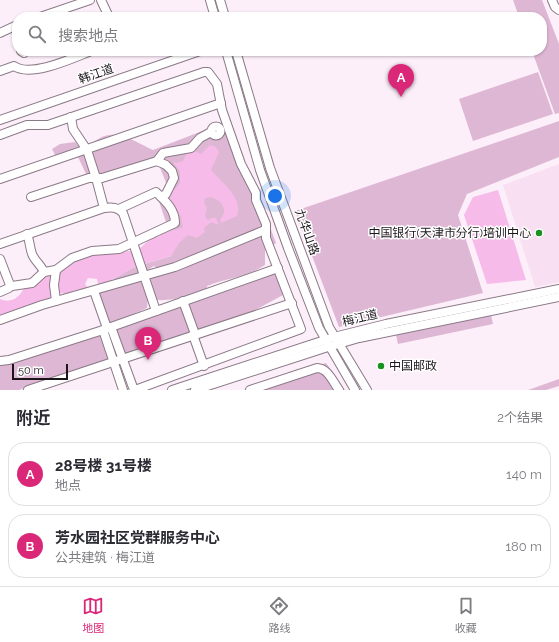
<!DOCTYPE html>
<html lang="zh">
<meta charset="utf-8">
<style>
:root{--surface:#fff;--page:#f7f7f7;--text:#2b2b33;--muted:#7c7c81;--line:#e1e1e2;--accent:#db2777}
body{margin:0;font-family:Raleway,"Noto Sans SC",sans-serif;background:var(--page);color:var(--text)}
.scale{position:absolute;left:12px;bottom:10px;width:56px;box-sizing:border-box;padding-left:4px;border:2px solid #1c161b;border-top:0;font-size:11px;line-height:14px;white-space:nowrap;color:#1c161b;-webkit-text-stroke:3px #fff;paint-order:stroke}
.you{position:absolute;left:275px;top:196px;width:14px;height:14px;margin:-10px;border:3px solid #fff;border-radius:50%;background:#1a73e8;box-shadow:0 0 0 6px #1a73e833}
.badge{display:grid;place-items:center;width:26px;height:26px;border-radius:50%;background:var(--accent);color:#fff;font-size:13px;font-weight:700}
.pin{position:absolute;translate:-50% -33px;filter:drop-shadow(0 1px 2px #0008)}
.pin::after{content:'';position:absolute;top:21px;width:14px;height:12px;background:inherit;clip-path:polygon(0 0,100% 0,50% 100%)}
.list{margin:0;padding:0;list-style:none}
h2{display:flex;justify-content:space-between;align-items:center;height:52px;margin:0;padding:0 16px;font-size:17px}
h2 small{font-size:13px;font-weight:400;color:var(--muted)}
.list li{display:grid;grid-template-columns:26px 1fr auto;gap:12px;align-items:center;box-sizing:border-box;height:64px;margin:0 8px 8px;padding:0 8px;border:1px solid var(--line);border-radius:16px}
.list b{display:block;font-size:15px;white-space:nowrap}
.list p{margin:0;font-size:13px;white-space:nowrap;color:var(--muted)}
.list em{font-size:13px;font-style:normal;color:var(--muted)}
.icon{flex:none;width:22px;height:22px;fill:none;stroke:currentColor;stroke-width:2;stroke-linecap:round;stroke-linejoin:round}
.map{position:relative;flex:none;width:559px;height:390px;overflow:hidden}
.search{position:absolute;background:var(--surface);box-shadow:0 1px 3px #0004;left:12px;right:12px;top:12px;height:44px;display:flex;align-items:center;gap:10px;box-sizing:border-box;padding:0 14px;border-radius:16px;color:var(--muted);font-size:15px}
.sheet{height:196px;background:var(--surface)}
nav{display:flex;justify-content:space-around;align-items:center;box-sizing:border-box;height:56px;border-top:1px solid var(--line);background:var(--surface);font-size:11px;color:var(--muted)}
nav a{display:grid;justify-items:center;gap:2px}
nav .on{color:var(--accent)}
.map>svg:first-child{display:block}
.built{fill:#f8dff1}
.green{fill:#deb7d4}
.water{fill:#f6bbe9}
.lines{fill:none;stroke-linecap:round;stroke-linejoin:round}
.minor-casing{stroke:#8a7a86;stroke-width:10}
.minor{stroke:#fff;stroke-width:8}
.poi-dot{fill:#189322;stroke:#fff;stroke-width:1.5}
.labels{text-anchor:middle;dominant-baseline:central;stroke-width:3;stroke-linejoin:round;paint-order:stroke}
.street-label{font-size:12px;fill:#1c161b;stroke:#fff}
.poi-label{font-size:12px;fill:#1c161b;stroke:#fff;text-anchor:end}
</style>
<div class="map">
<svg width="559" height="390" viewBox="0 0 559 390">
<rect width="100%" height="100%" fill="#fdeffa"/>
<polygon class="built" points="559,164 559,282 535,287 503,185"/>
<g class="green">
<polygon points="513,0 542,0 559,44 559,113 555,114 532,51 542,51 542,17 519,17"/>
<polygon points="538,72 553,114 473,141 459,99"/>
<polygon points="559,121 559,157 467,194 458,215 483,293 339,327 295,211"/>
<path d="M 223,123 L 239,168 L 252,195 L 262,225 L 259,230 L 158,269 L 154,266 L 141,274 L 116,281 L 113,279 L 132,268 L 171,256 L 175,248 L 157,196 L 167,185 L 156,158 L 103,176 L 87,176 L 78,157 L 56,157 L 52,149 L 60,144 L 75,142 L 81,149 C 89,146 94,141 100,138 C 117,128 138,143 153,150 Z"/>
<path d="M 270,227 L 276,243 L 272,246 L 265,246 L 265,265 C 248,277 226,278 207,286 L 207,290 C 193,296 163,304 148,298 L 147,308 L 108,325 L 97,292 L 126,284 Z"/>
<polygon points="276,272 283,295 250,313 19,390 0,390 0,360"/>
<polygon points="491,315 493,324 398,344 396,335"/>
<polygon points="326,363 345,390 246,390"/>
<polygon points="559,379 559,386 546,390 528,390"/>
</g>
<g class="water">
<path d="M 210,145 L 216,147 L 219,152 L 211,170 C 222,183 243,197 237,216 L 221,223 L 220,219 C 230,210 220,199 210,197 L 204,199 L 205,205 L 207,208 L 205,216 L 208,220 L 211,218 L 216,218 L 219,225 L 211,222 L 204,228 L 205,232 L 197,238 L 188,235 L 179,243 L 171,256 L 132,268 L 96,289 L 98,284 L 97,279 L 88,278 L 85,284 L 88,288 L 72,291 L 71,294 L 58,293 L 42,302 L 0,317 L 0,299 C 12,304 20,297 25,286 L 78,257 L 138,250 L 151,238 L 158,236 L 159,237 L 161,233 C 169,230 175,231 183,227 L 181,217 L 169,196 L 172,189 L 176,188 L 180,183 L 180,171 L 174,164 L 174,162 L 177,163 L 183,161 L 187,152 L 194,151 L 201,154 Z"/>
<polygon points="498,190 526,280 487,284 464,215 473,197"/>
</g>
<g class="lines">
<defs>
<g id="minor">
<polyline points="101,0 109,17"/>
<polyline points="210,0 215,17"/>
<polyline points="220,0 225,17"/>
<polyline points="552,0 555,7 559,10"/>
<polyline points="40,17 90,0"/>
<polyline points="0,33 17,25"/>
<polyline points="21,51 24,53"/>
<polyline points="226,51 260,170 288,248 319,328 355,390"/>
<polyline points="236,51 270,168 329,327 367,390"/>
<path d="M 0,71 L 14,66 C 31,78 73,58 91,51"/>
<polyline points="0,120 200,51"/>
<circle cx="216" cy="131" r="4.5"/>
<polyline points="0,135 27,125 48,125 204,72 208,72 217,84 222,110 241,164 256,193 256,200 266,224 266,238 301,329 135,390"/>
<polyline points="157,161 163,153 191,148 200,138 211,132"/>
<polyline points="0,179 221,103"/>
<polyline points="31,197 89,178 96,178 87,150 73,129 71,117"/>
<polyline points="104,208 96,178 102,178 157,161 166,165 172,171 174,178 166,194 161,197"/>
<path d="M 27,234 C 30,241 30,251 33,256 C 36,262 41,265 44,272"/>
<path d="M 0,244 L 104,208 C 112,207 117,207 123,213 L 156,311"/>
<polyline points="0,259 10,285"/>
<path d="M 12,286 L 32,283 L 44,272 L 56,270 L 72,258 L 92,251 L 119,249 L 175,223 C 175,209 165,201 156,192 L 119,209"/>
<polyline points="94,291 107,328 111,327 134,390"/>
<polyline points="0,292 9,288"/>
<polyline points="56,301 54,285 56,270"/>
<polyline points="183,301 195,334"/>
<polyline points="0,320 42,305 175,267 265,230"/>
<polyline points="111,327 278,268"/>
<polyline points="106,329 103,330 123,390"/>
<polyline points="193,335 204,366"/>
<polyline points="0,361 9,360 103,330"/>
<polyline points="28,390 292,303"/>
<polyline points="172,390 334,337 386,324 559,289"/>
<polyline points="195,390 328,347 359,338 559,297"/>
<path d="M 250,390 L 317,368 C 328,368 333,382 339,390"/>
</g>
</defs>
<use href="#minor" class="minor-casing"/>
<use href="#minor" class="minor"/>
</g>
<g class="poi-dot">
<circle cx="539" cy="233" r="4"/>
<circle cx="381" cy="366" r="4"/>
</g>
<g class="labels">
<g class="street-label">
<text transform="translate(96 74) rotate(-19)">韩江道</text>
<text transform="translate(307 232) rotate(70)">九华山路</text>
<text transform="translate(360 318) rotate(-14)">梅江道</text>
</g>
<g class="poi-label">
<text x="531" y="233">中国银行(天津市分行)培训中心</text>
<text x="389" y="366" text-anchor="start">中国邮政</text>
</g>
</g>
</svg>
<div class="scale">50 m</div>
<div class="you"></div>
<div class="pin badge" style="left:401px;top:97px">A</div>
<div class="pin badge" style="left:148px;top:360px">B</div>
<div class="search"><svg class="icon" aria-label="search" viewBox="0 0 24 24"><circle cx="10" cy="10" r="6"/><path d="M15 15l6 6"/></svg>搜索地点</div>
</div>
<section class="sheet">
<h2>附近<small>2个结果</small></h2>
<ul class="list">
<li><span class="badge">A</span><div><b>28号楼 31号楼</b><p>地点</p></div><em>140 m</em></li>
<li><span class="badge">B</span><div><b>芳水园社区党群服务中心</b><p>公共建筑 · 梅江道</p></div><em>180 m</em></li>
</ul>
</section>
<nav>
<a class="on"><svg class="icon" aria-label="map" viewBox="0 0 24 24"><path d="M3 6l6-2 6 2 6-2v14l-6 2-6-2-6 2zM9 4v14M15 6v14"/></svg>地图</a>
<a><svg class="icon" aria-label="directions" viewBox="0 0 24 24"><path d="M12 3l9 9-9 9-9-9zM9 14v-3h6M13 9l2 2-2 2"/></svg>路线</a>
<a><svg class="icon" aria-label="saved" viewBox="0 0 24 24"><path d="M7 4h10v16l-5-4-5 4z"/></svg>收藏</a>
</nav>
